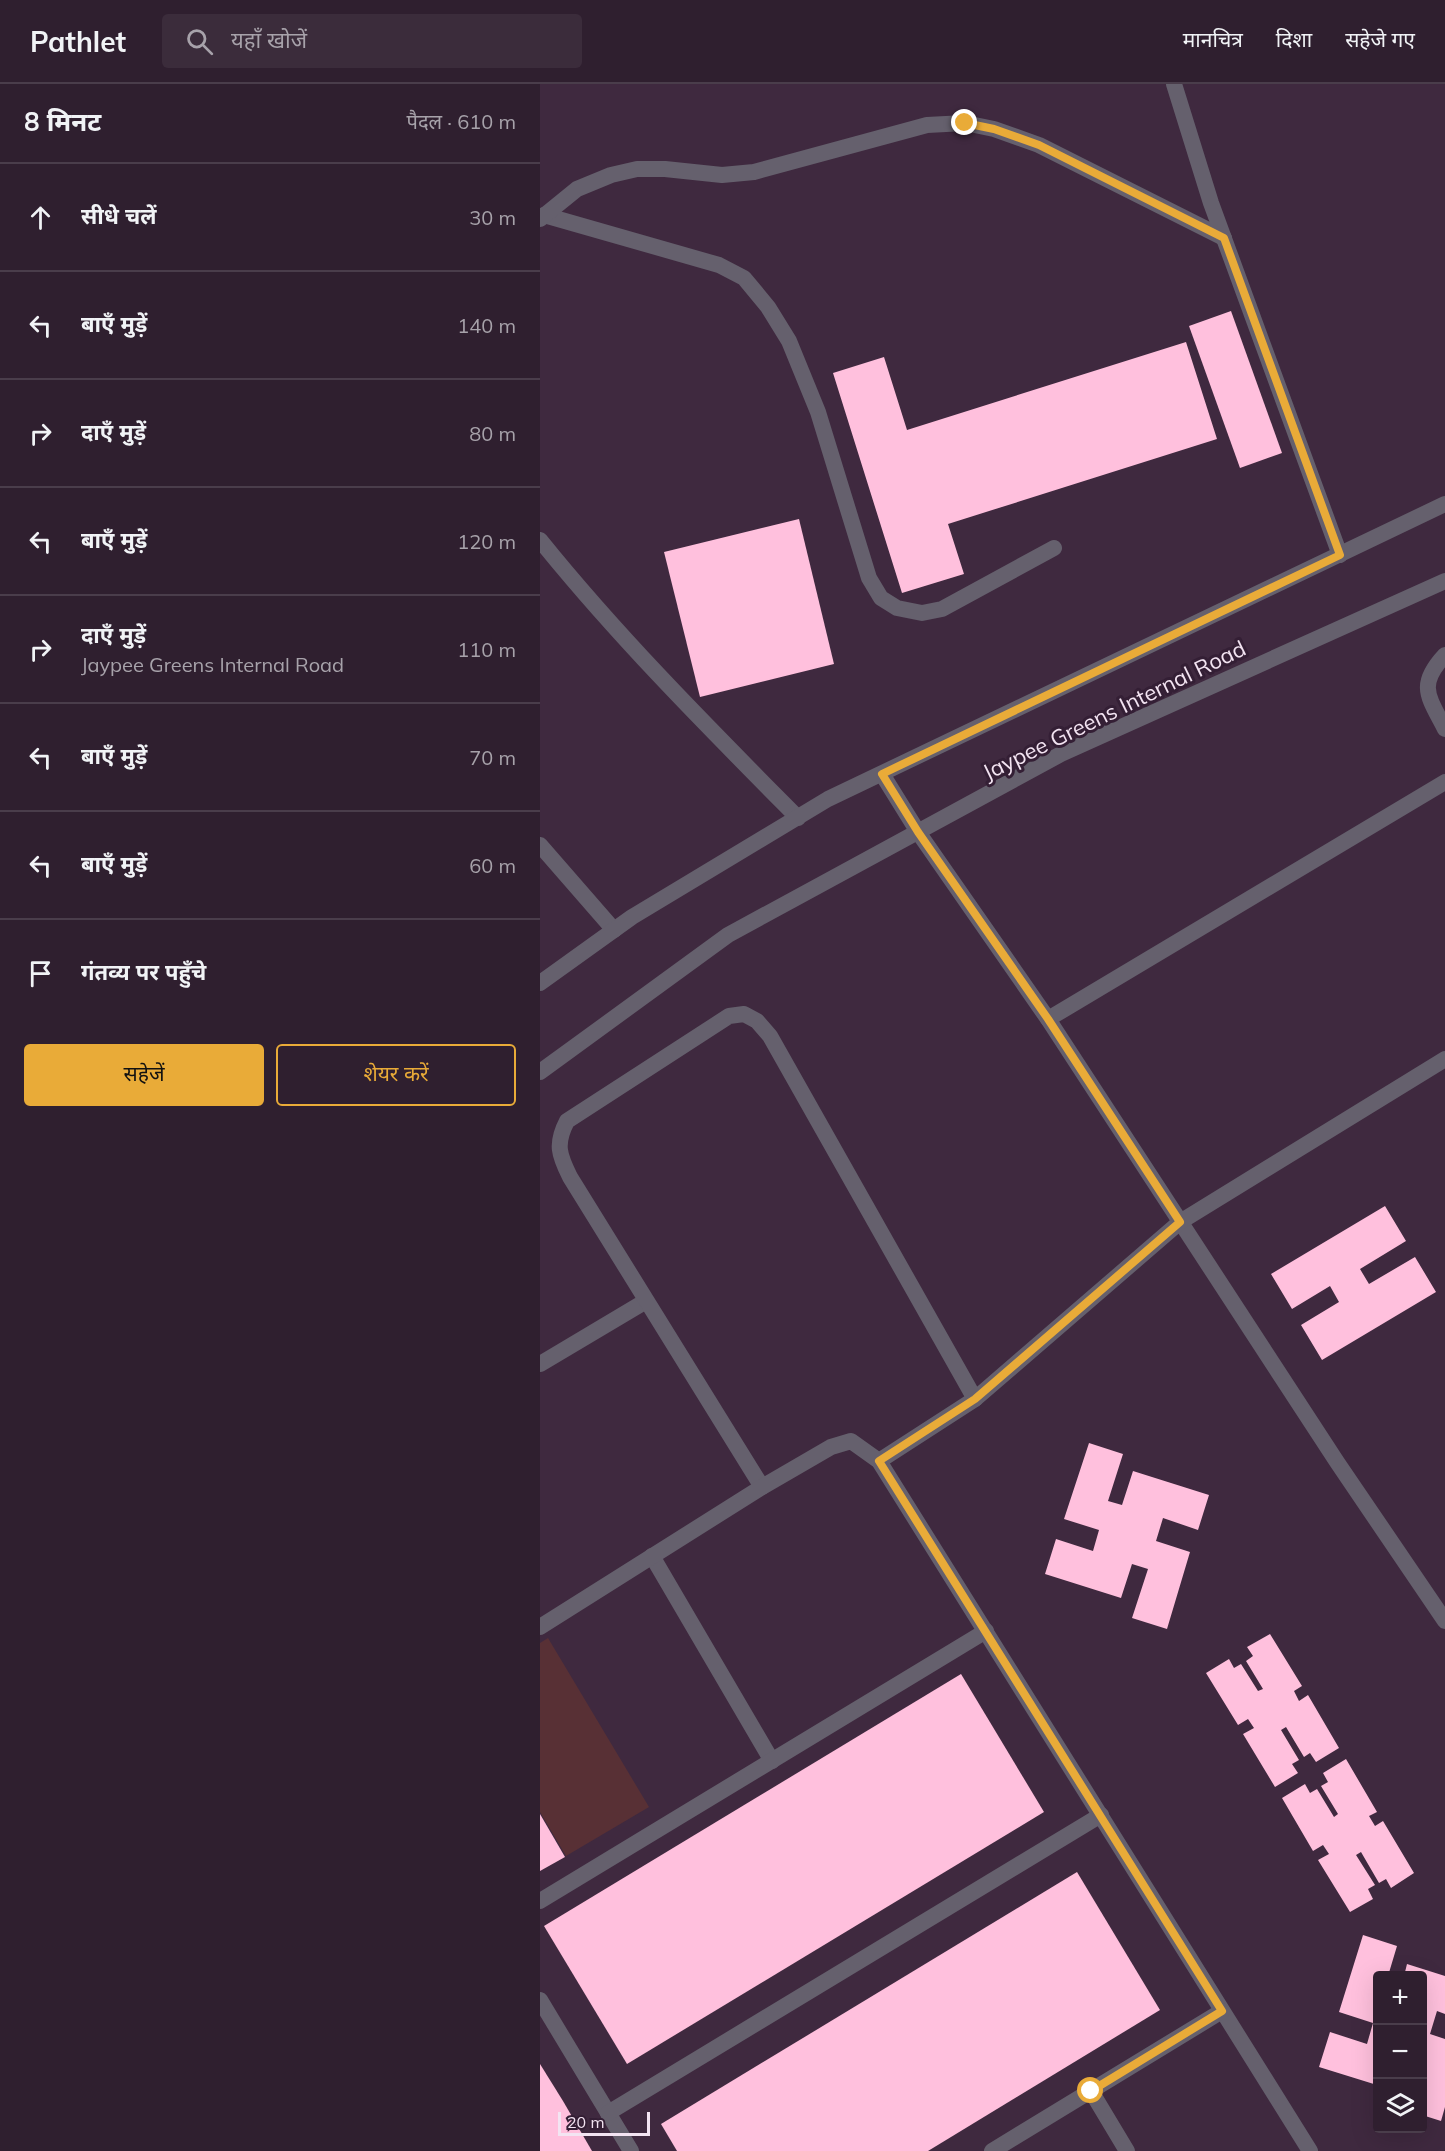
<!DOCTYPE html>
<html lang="hi">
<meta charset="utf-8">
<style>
:root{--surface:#2f1f2f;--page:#3b2c3b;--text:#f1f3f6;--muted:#a7a2aa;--line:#4a3d4b;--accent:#e9ab38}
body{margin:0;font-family:Mulish,"Noto Sans Devanagari",sans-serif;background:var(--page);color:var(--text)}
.controls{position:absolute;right:18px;bottom:18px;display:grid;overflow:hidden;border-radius:6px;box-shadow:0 6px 24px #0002}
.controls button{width:54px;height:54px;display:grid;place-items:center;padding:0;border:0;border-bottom:2px solid var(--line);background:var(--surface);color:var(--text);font:30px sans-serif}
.scale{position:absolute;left:18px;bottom:15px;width:92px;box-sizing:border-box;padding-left:6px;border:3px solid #f3e4f2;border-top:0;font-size:16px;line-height:21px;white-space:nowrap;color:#f3e4f2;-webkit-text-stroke:4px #341f35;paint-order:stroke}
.stop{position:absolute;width:18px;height:18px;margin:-14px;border:4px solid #e9ab38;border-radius:50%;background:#fff}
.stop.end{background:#e9ab38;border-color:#fff;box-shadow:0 2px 6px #0008}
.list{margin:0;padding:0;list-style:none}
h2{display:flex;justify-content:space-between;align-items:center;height:78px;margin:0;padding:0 24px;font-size:26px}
h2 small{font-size:20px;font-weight:400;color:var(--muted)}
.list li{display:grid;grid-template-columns:39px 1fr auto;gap:18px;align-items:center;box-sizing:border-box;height:108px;padding:0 24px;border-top:2px solid var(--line)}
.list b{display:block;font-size:22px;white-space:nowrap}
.list p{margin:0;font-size:20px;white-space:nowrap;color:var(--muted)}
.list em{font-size:20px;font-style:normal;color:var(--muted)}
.actions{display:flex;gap:12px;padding:18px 24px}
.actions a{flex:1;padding:14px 0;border:2px solid var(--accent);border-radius:6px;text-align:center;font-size:21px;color:var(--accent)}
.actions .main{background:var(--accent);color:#111}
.icon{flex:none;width:33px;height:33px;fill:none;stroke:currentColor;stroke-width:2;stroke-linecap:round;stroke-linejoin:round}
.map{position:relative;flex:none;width:905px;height:2067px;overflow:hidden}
header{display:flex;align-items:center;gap:36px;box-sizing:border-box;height:84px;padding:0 30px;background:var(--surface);border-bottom:2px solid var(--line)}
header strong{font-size:28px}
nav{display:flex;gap:33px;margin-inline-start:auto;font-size:21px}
.search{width:420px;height:54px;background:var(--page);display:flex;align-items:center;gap:15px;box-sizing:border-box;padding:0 21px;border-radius:6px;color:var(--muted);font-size:22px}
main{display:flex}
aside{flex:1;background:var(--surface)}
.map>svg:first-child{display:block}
.green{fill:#583035}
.building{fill:#ffc0dd}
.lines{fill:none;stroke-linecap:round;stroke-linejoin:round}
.service{stroke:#65606d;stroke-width:16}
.minor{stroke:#65606d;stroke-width:16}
.route{stroke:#e9ab38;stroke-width:8}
.labels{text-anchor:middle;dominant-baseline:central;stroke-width:6;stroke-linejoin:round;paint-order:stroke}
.street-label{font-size:22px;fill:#f3e4f2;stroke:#341f35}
</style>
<header>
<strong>Pathlet</strong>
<div class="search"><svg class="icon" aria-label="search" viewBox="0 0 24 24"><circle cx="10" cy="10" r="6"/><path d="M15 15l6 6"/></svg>यहाँ खोजें</div>
<nav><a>मानचित्र</a><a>दिशा</a><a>सहेजे गए</a></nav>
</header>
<main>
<aside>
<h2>8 मिनट<small>पैदल · 610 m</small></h2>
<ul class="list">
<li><svg class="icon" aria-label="ahead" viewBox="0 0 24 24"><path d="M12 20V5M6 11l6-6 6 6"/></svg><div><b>सीधे चलें</b></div><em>30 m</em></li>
<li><svg class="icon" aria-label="left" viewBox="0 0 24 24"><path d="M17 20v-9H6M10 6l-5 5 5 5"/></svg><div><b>बाएँ मुड़ें</b></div><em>140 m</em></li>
<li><svg class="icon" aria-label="right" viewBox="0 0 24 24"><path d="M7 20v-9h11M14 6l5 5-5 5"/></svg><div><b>दाएँ मुड़ें</b></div><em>80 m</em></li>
<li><svg class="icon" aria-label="left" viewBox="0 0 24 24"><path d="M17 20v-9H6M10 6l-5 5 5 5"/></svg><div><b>बाएँ मुड़ें</b></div><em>120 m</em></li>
<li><svg class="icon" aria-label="right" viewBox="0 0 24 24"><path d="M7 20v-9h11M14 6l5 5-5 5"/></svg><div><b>दाएँ मुड़ें</b><p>Jaypee Greens Internal Road</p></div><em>110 m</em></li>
<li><svg class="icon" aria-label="left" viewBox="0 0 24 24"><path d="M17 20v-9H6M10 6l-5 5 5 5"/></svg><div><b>बाएँ मुड़ें</b></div><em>70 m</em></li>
<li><svg class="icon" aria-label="left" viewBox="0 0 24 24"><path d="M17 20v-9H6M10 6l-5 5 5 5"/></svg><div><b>बाएँ मुड़ें</b></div><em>60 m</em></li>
<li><svg class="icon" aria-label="arrive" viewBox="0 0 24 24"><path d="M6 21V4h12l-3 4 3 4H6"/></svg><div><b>गंतव्य पर पहुँचे</b></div></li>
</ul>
<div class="actions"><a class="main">सहेजें</a><a>शेयर करें</a></div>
</aside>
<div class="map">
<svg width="905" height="2067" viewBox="0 0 905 2067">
<rect width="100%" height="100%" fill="#3f293f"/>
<polygon class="green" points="8,1554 109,1723 26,1772 0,1728 0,1559"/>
<g class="building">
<polygon points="691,227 742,369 700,384 649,242"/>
<polygon points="646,258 677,355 408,440 424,490 362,509 293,289 344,273 367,346"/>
<polygon points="259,435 294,580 160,613 124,468"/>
<polygon points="845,1122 866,1157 820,1185 829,1200 875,1173 896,1208 782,1276 761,1241 799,1218 790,1202 752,1225 731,1190"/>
<polygon points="549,1359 583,1370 568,1417 582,1421 593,1387 669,1411 658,1446 623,1434 616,1457 650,1468 627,1545 592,1534 608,1485 592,1480 581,1514 505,1490 516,1455 553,1467 559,1446 524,1435"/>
<polygon points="730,1550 762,1602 754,1607 759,1617 768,1611 799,1664 776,1678 770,1669 764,1673 746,1643 741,1646 759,1676 752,1680 758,1689 735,1703 703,1650 714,1644 708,1635 698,1641 666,1589 689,1575 694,1584 701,1580 718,1607 723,1605 706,1577 713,1572 707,1563"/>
<polygon points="421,1590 504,1728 87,1980 4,1842"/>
<polygon points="806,1675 837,1728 829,1732 835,1742 843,1737 874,1789 851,1804 846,1795 839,1799 821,1768 816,1771 835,1801 828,1805 833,1815 810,1828 778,1776 789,1770 783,1761 773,1767 742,1714 765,1700 770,1709 777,1705 794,1733 798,1730 781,1702 788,1698 783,1689"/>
<polygon points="0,1730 25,1773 0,1787"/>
<polygon points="537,1788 620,1926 388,2067 137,2067 121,2040"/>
<polygon points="823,1851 857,1862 848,1892 837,1892 837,2001 779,1983 790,1948 827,1960 833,1939 799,1928"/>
<polygon points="867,1880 905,1892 905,1930 897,1927 890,1950 905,1955 905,2023 901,2037 882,2031 882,1892 864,1892"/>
<polygon points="0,1980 23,2017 52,2067 0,2067"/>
</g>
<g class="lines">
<g class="service">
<polyline points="4,131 179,181 204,194 228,223 249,257 278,328 329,494 341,514 357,524 382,529 402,525 514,464"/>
<polyline points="0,135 37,105 71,91 97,85 125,85 182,91 214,88 387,41 425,39 454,45 499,61 684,154"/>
<path d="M 0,456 C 79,554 169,644 258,734"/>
<polyline points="551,2007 587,2067"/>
</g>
<g class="minor">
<polyline points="634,0 671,119 800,471"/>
<path d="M 905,571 C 877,601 888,612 905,645"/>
<polyline points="342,690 378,748 508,935 797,1378 905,1537"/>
<polyline points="0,761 74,846"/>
<polyline points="0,899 92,833 288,715 905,420"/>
<polyline points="508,935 905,698"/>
<polyline points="0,988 188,851 521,670 905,497"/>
<polyline points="0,1280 106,1217"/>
<polyline points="339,1377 435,1315 640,1138 905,975"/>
<path d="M 222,1403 L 30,1093 C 19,1071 15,1060 27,1037 L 189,932 L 204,930 L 217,937 L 230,952 L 435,1315"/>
<polyline points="112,1472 232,1677"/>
<polyline points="0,1543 222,1403 291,1363 311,1357 339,1377 770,2067"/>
<polyline points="0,1817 446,1547"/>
<polyline points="0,1916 91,2067"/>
<polyline points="68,2029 561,1731"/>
<polyline points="452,2067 682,1927"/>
</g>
</g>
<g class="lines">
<polyline class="route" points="425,39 454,45 499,61 684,154 800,471 342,690 378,748 508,935 640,1138 435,1315 339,1377 682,1927 551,2007"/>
</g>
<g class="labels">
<g class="street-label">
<text transform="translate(574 626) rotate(-26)">Jaypee Greens Internal Road</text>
</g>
</g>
</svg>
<div class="controls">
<button>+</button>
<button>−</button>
<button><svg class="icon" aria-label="layers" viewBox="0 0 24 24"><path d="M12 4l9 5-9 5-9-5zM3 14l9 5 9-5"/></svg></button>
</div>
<div class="scale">20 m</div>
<div class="stop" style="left:551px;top:2007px"></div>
<div class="stop end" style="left:425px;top:39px"></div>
</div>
</main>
